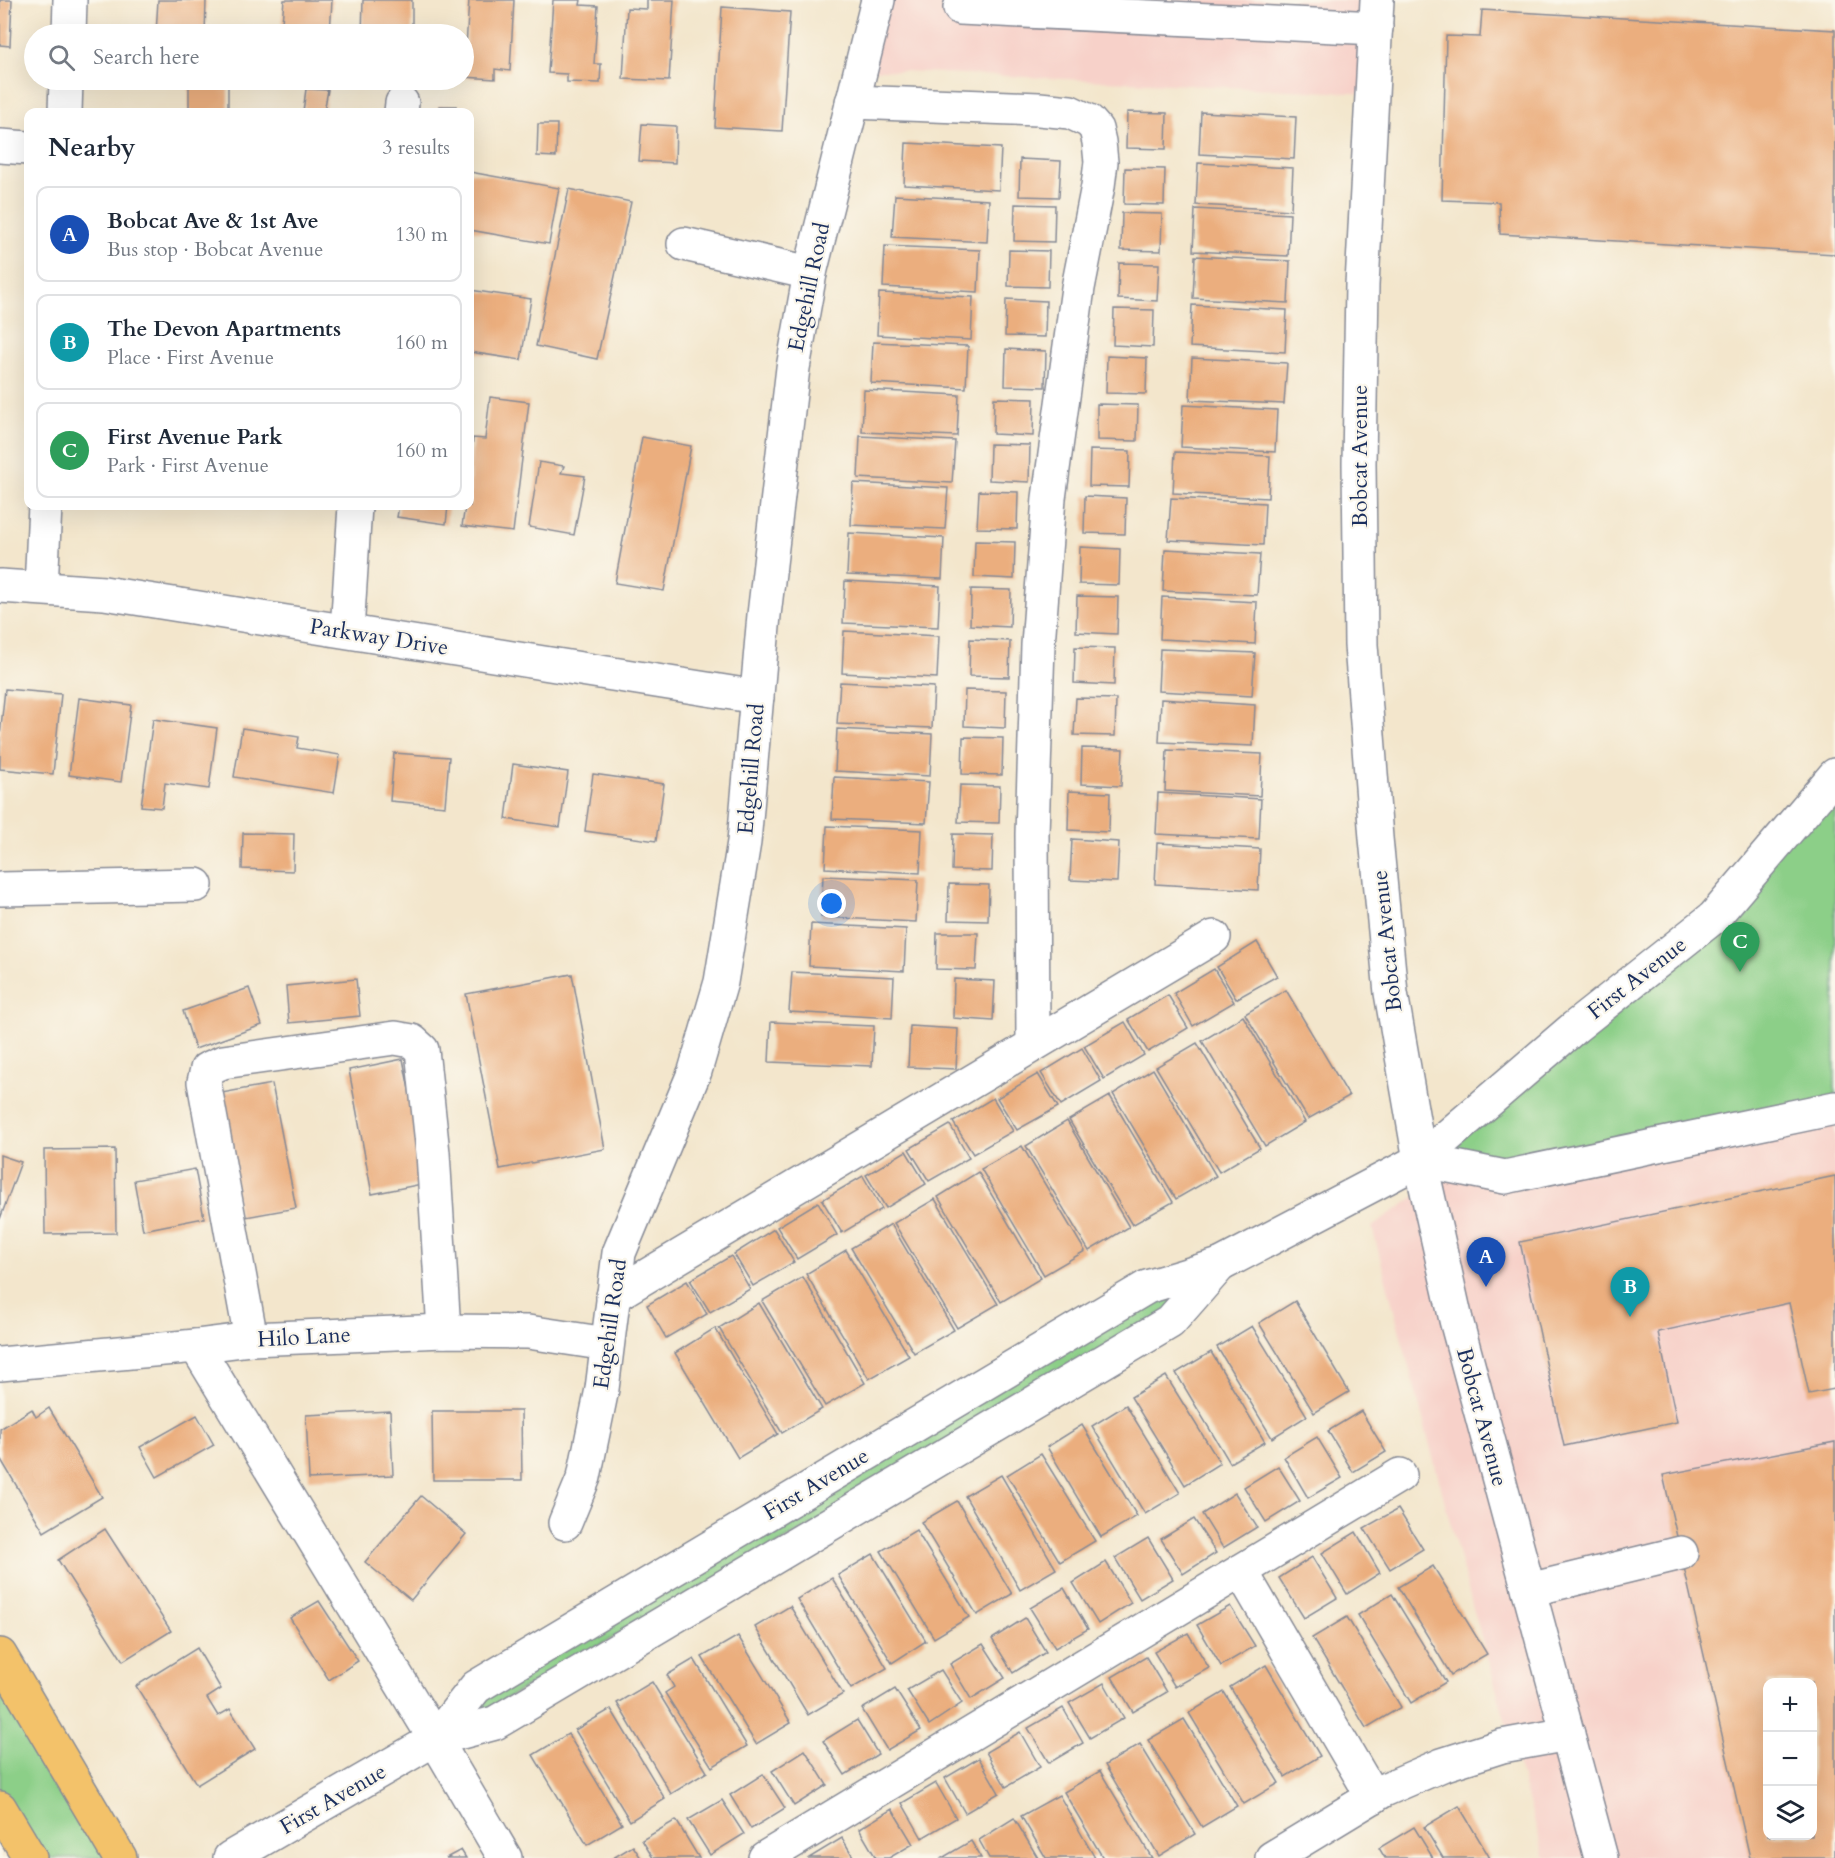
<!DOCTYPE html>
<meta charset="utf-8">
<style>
:root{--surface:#fff;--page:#f2f2f3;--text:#1f2937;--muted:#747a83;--line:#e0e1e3;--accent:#111827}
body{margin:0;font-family:Cardo,serif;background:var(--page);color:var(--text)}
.controls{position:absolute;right:18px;bottom:18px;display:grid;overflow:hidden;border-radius:12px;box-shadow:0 6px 24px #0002}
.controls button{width:54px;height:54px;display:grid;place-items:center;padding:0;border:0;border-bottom:2px solid var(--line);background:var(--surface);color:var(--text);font:30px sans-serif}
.you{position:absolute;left:832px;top:904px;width:21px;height:21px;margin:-15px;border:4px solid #fff;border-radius:50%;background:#1a73e8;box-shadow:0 0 0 9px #1a73e833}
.badge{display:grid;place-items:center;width:39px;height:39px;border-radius:50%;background:var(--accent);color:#fff;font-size:20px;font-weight:700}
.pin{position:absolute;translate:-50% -50px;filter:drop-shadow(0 2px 3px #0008)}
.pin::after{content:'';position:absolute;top:32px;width:21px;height:18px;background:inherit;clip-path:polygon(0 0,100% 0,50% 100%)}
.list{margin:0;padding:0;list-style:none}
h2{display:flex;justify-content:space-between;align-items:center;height:78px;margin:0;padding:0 24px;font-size:26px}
h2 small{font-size:20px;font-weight:400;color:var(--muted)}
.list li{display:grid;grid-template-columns:39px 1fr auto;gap:18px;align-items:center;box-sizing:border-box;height:96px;margin:0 12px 12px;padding:0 12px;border:2px solid var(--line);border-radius:12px}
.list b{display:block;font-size:22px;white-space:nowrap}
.list p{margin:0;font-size:20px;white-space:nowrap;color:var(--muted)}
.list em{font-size:20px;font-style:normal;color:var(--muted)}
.icon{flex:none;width:33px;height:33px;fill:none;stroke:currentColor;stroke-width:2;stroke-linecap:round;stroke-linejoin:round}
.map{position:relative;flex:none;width:1835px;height:1858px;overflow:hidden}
.search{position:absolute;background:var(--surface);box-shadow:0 6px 24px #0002;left:24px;top:24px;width:450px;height:66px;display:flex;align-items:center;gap:15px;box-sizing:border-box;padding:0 21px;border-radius:33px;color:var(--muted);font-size:22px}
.panel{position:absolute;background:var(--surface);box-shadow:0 6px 24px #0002;left:24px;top:108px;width:450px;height:402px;border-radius:12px}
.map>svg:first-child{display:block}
.built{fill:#f7d1c9;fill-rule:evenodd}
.green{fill:#8ccf88;stroke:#547f73;stroke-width:1.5}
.building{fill:#ebae7e;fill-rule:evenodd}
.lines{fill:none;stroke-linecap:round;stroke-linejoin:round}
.minor-casing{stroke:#878a95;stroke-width:36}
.major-casing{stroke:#878a95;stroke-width:36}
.minor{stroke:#fff;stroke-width:33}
.major{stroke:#f3c26a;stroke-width:33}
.labels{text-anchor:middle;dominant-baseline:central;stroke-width:4.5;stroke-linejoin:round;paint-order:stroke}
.street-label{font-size:22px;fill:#1b2f5e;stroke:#fbf7ec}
</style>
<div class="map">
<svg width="1835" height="1858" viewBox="0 0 1835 1858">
<rect width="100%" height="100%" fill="#fbf7ec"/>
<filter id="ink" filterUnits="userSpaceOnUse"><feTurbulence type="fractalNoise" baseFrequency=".0167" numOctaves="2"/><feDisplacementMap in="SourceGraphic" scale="12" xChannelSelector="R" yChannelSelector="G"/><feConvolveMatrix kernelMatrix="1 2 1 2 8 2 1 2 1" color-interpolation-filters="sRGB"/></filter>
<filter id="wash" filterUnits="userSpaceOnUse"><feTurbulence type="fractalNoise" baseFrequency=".008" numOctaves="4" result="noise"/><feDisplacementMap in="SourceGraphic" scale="24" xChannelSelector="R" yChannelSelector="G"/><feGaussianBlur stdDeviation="1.35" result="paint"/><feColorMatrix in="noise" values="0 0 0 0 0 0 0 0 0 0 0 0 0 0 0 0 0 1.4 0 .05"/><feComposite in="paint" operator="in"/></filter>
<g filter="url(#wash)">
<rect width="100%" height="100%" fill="#f3e6cc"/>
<g class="built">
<polygon points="872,0 1377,0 1372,94 862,69"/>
<path d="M 1835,1079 L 1835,1858 L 1545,1858 L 1471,1601 L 1372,1227 L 1472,1156 ZM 1768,1682 L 1812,1682 L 1812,1836 L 1768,1836 Z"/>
</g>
<g class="green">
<polygon points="1835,775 1835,1108 1505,1177 1420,1160 1714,917"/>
<polygon points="1220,1265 1170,1322 435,1739 476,1687 1147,1287"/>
<polygon points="0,1655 120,1858 30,1858 0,1808"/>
</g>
<g id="blocks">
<g class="building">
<polygon points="0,0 12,0 10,46 0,45"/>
<polygon points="158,0 206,0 205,34 156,34"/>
<polygon points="284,0 332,0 330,34 281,34"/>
<polygon points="363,0 412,0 412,34 362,34"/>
<polygon points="469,0 514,0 510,71 495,69 495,79 464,77"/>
<polygon points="553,0 581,0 580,5 598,6 594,64 601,64 600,83 567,82 567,74 548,73"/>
<polygon points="647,0 674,0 669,81 623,79 627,8 647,9"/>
<polygon points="722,7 790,12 782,131 715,127"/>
<polygon points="1482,10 1835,30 1835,254 1500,234 1499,202 1442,200 1446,36 1480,37"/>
<rect x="189" y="80" width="39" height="32"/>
<polygon points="306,89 328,90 324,112 303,112"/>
<polygon points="439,106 456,106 455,112 438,112"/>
<polygon points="1127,112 1167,113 1166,149 1126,148"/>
<polygon points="1201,112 1296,117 1294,159 1199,154"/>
<polygon points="538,124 557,124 556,157 537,156"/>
<polygon points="642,124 676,126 675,163 639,161"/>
<polygon points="906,143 1001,148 999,190 904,185"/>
<polygon points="1020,159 1061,161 1059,197 1019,196"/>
<polygon points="1198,163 1293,168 1291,210 1196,205"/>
<polygon points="1125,168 1165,169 1164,205 1124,204"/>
<polygon points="470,172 559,188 549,244 470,230"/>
<polygon points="569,189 631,202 597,359 536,346"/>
<polygon points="895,195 989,200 987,242 892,237"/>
<polygon points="1015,204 1055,205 1054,242 1014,241"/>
<polygon points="1195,209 1290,214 1288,256 1193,251"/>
<polygon points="1122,213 1162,214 1161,251 1121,250"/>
<polygon points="885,246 980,250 978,292 883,287"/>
<polygon points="1009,250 1049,251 1048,287 1008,286"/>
<polygon points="1195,256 1290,261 1288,303 1193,298"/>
<polygon points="1119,263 1159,264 1157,301 1118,299"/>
<polygon points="470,290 531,299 521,360 470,352"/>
<polygon points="879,293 973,297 971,340 877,335"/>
<polygon points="1006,299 1046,301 1045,337 1005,336"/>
<polygon points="1192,305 1287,310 1285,352 1190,347"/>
<polygon points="1114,309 1154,310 1153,347 1113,345"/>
<polygon points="873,342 968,346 966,388 871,383"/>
<polygon points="1006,349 1046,351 1045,387 1005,386"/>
<polygon points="1107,356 1147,358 1146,394 1106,393"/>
<polygon points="1192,358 1287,363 1284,404 1190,400"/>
<polygon points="864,390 959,395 957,436 862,432"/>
<polygon points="490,397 529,402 513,532 462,526 465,506 470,506 470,467 473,438 485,439"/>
<polygon points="994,398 1034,399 1033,436 993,434"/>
<polygon points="1097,404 1138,405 1137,441 1097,440"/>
<polygon points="1183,405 1277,410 1275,452 1181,447"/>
<polygon points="860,436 955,441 952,483 858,478"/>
<polygon points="642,437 691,446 664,591 615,583"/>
<polygon points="990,444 1030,445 1029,482 989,480"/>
<polygon points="1090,450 1130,451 1129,487 1089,486"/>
<polygon points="1175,452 1270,456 1268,498 1173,493"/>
<polygon points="539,462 564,466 561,473 585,476 574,535 529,527"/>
<polygon points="853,483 948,488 945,529 851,525"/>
<polygon points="979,491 1018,492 1017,529 977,528"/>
<polygon points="1085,496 1126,498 1125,534 1084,533"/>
<polygon points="1171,498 1265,503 1263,545 1168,540"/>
<polygon points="399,506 448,506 446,524 397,517"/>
<polygon points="849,533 944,538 942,579 847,575"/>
<polygon points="975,541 1015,542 1014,579 974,577"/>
<polygon points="1080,547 1120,549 1119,585 1079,584"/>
<polygon points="1165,549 1260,554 1257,595 1163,591"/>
<polygon points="845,581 940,586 938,627 843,623"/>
<polygon points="971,589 1011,590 1010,627 970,625"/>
<polygon points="1077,596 1118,597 1117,634 1076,632"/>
<polygon points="1162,597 1257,602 1255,644 1160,639"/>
<polygon points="844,631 939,636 937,678 842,673"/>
<polygon points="970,639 1010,641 1009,677 969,676"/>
<polygon points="1075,647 1115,648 1114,685 1074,683"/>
<polygon points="1160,649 1255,653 1252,696 1158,691"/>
<polygon points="840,682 934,687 932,728 837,724"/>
<polygon points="5,689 61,694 53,774 0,769 0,736"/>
<polygon points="965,690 1006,691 1005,728 964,726"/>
<polygon points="79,698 131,705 121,782 69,775"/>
<polygon points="1076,698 1116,699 1115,736 1074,735"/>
<polygon points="1161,699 1255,705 1253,746 1159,742"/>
<polygon points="153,719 217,728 209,789 165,783 162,808 141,806"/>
<polygon points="242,728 299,737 297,748 340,755 334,793 234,777"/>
<polygon points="837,729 932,734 930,776 835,771"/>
<polygon points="963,737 1003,738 1002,775 962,774"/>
<polygon points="1082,748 1123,749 1121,786 1081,784"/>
<polygon points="1167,750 1262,754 1260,796 1165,791"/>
<polygon points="394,753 449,757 445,806 390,801"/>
<polygon points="513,764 568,772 560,827 506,819"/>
<polygon points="593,774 664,784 656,841 585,831"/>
<polygon points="834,777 929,782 926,823 832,819"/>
<polygon points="960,785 1000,786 999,823 958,822"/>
<polygon points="1069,791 1110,793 1109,832 1068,830"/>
<polygon points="1158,793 1261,799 1259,839 1156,834"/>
<polygon points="827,826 922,830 920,873 825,868"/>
<polygon points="243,833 294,834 293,871 242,869"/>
<polygon points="953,834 993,835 992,871 952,870"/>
<polygon points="1072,839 1119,842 1117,882 1070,880"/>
<polygon points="1157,843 1260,849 1258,890 1155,884"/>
<polygon points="823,876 918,880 916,922 821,917"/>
<polygon points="949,884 989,885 988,921 948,920"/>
<polygon points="811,924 906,929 904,971 809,966"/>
<polygon points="937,933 978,933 976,970 936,969"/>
<polygon points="1257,942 1277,976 1236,999 1217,967"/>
<polygon points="1214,969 1234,1002 1193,1026 1174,993"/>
<polygon points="792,972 894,977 892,1018 789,1012"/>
<polygon points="572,974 605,1149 500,1169 466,994"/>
<polygon points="356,979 360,1016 289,1023 286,986"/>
<polygon points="954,979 995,981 993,1021 953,1018"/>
<polygon points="249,988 262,1025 195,1049 183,1011"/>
<polygon points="1286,990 1349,1096 1308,1119 1245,1014"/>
<polygon points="1168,995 1188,1028 1148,1052 1128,1019"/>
<polygon points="1243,1016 1305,1122 1265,1146 1202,1041"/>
<polygon points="771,1022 874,1026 872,1066 769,1062"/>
<polygon points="1125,1022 1144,1055 1104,1079 1084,1046"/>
<polygon points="910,1026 958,1029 956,1069 908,1067"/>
<polygon points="1197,1043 1260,1148 1219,1172 1156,1067"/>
<polygon points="1082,1048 1101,1081 1061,1105 1041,1073"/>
<polygon points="403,1059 427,1183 372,1194 349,1070"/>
<polygon points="1153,1069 1216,1176 1176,1199 1113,1094"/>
<polygon points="1038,1074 1058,1107 1017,1130 997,1098"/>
<polygon points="272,1084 296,1208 240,1218 216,1094"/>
<polygon points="1110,1096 1173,1202 1132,1225 1069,1120"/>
<polygon points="993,1098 1013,1131 973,1154 953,1122"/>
<polygon points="1067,1121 1129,1227 1089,1251 1026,1146"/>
<polygon points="950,1125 969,1158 929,1181 909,1149"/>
<polygon points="1022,1146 1085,1251 1044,1275 981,1169"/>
<polygon points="115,1149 116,1233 45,1234 44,1150"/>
<polygon points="906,1151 926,1184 886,1208 866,1175"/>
<polygon points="0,1155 21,1162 0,1219"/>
<polygon points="195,1169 204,1218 143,1230 134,1180"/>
<polygon points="978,1172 1041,1278 1001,1302 938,1197"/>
<polygon points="863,1176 882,1209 842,1233 822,1200"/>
<polygon points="1835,1176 1835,1389 1809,1394 1789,1303 1658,1332 1677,1422 1564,1446 1520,1242"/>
<polygon points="935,1199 998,1304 957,1328 894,1223"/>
<polygon points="818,1202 837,1235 797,1259 777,1227"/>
<polygon points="891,1224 954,1330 914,1353 851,1248"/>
<polygon points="774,1229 794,1262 753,1286 734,1254"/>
<polygon points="846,1250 909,1356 869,1379 806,1274"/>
<polygon points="731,1256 750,1289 710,1312 690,1280"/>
<polygon points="803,1277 865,1383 825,1406 762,1301"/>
<polygon points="687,1281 707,1314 666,1338 647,1305"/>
<polygon points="1295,1301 1349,1392 1314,1413 1259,1323"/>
<polygon points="759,1303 822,1409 782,1433 719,1328"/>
<polygon points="1252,1326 1307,1416 1272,1438 1217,1347"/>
<polygon points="715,1328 778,1434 738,1458 675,1353"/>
<polygon points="1211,1352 1265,1442 1230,1463 1176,1373"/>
<polygon points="1166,1376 1220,1463 1185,1485 1131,1397"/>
<polygon points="1126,1405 1180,1493 1145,1514 1092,1426"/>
<polygon points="49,1408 102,1497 44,1532 0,1458 0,1429 32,1409 36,1417"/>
<polygon points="390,1411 393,1475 309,1479 306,1415"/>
<polygon points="432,1411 521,1411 522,1480 433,1480"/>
<polygon points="1361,1411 1386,1452 1353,1472 1328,1431"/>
<polygon points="197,1415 214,1445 157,1477 140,1447"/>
<polygon points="1082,1425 1137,1516 1101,1537 1047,1447"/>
<polygon points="1317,1437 1342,1478 1308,1498 1284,1457"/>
<path d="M 1835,1442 L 1835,1858 L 1750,1858 L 1663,1475 ZM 1768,1682 L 1812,1682 L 1812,1836 L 1768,1836 Z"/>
<polygon points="1041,1454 1095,1541 1060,1562 1007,1475"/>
<polygon points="1278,1466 1300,1501 1266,1522 1244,1487"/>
<polygon points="1001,1475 1056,1569 1020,1590 965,1496"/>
<polygon points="1235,1493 1257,1527 1223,1548 1202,1514"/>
<polygon points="421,1496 466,1534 411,1600 365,1562"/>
<polygon points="957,1501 1012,1594 977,1615 921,1522"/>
<polygon points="1398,1509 1423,1549 1390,1569 1364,1528"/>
<polygon points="1194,1519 1216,1553 1183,1574 1161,1539"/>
<polygon points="105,1529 171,1631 123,1661 58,1560"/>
<polygon points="916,1530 969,1617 934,1638 881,1551"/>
<polygon points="1356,1532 1380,1573 1347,1594 1322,1553"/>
<polygon points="1148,1538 1173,1579 1140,1599 1115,1558"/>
<polygon points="873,1554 926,1641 892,1663 838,1575"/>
<polygon points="1312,1557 1337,1598 1304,1618 1279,1578"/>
<polygon points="1106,1562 1131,1603 1098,1624 1073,1583"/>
<polygon points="1433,1566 1487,1654 1451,1675 1398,1587"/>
<polygon points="832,1578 887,1668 851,1689 797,1599"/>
<polygon points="1064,1588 1088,1629 1055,1648 1030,1608"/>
<polygon points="1392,1594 1446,1682 1411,1703 1358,1615"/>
<polygon points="319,1601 358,1661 329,1680 290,1618"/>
<polygon points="790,1606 843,1694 808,1715 755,1627"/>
<polygon points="1230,1606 1255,1646 1221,1666 1197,1625"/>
<polygon points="1347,1617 1401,1707 1366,1728 1312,1638"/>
<polygon points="1025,1618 1046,1652 1013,1673 992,1639"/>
<polygon points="1188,1633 1209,1668 1175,1687 1154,1652"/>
<polygon points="738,1636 791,1723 756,1744 702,1657"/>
<polygon points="983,1644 1005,1678 971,1699 950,1664"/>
<polygon points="197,1648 221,1689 207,1698 218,1716 230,1709 255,1749 197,1785 136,1686"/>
<polygon points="1146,1657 1167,1692 1133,1712 1112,1677"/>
<polygon points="694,1659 747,1746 712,1767 665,1693 674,1687 667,1675"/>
<polygon points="1266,1665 1320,1756 1285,1777 1230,1687"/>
<polygon points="941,1670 962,1703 929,1725 907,1690"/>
<polygon points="652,1682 707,1772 671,1794 617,1703"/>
<polygon points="1104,1683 1124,1718 1090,1738 1069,1703"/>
<polygon points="895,1689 921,1730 887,1750 862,1709"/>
<polygon points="1224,1692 1279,1783 1244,1804 1189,1713"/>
<polygon points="1063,1708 1083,1743 1049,1763 1028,1728"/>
<polygon points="611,1709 665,1799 630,1821 575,1730"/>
<polygon points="1184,1719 1237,1806 1202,1827 1148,1740"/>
<polygon points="857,1720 878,1754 845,1775 823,1741"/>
<polygon points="1020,1732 1040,1767 1006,1787 986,1752"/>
<polygon points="568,1734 622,1824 587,1845 533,1755"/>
<polygon points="1140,1744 1195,1834 1159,1856 1105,1765"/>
<polygon points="805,1750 827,1785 794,1806 772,1771"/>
<polygon points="979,1758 999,1793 965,1813 945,1778"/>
<polygon points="1100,1771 1152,1858 1103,1858 1064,1792"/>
<polygon points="763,1774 785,1808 751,1829 730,1795"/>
<polygon points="936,1783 956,1818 922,1838 902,1803"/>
<polygon points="1059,1795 1095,1858 1046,1858 1021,1816"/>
<polygon points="722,1800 744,1834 710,1855 688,1820"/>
<polygon points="1459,1806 1490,1858 1443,1858 1424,1827"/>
<polygon points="892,1809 913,1844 889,1858 876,1858 859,1829"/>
<polygon points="1014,1818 1038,1858 989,1858 979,1840"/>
<polygon points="676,1820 699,1858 653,1858 642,1840"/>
<polygon points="1414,1827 1433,1858 1385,1858 1379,1848"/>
<polygon points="842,1838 854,1858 809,1858"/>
<polygon points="971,1841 981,1858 942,1858"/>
<polygon points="633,1846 641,1858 613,1858"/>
<polygon points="461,1850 466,1858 446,1858"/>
</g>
</g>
</g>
<g filter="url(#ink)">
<use href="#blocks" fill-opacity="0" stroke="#878a95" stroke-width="1.5"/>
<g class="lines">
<defs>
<g id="minor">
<polyline points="1377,0 1362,285 1359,463 1361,645 1376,838 1391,993 1420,1160 1456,1320 1601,1858"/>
<polyline points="960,8 1376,28"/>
<polyline points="69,34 70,0"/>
<polyline points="852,102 1039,109 1070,112 1089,121 1096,129 1099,142 1101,162 1098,186 1078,288 1049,498 1038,645 1032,834 1033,1045"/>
<polyline points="65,112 66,80"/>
<polyline points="401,112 402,103"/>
<polyline points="0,146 28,148"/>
<polyline points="684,244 810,273"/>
<polyline points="0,586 104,593 757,697"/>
<polyline points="41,588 45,506"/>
<polyline points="347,631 355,506"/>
<polyline points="0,889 196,885"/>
<polyline points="1420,1160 1505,1177 1835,1108"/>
<polyline points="613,1296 1214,937"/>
<polyline points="251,1339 204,1082 207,1069 223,1062 395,1038 412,1041 422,1050 433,1153 444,1331"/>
<polyline points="196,1346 435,1739 505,1858"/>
<polyline points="0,1364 196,1346 251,1339 444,1331 528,1332 607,1344"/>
<polyline points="565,1523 584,1477 602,1389 619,1253 695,1071 721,982 744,842 764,615 793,368 810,273 878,0"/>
<polyline points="1241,1571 1373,1797"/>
<polyline points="1529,1590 1681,1553"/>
<polyline points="435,1739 476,1687 1147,1287 1220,1265 1420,1160 1575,1027 1714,917 1835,775"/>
<polyline points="230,1858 435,1739 495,1723 1170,1322 1220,1265"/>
<polyline points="765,1858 1400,1475"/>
<polyline points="1272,1858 1384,1790 1442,1765 1502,1746 1568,1734"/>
</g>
<g id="major">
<polyline points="0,1655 120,1858"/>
<polyline points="0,1808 30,1858"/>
</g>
</defs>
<use href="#minor" class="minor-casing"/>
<use href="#major" class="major-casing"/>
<use href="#minor" class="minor"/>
<use href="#major" class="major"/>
</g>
</g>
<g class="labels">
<g class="street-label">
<text transform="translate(809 287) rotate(-78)">Edgehill Road</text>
<text transform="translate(1360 456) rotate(-90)">Bobcat Avenue</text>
<text transform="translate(379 637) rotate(9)">Parkway Drive</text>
<text transform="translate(751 769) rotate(-85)">Edgehill Road</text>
<text transform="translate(1387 941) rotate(-96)">Bobcat Avenue</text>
<text transform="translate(1637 978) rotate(-38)">First Avenue</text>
<text transform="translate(610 1324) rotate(-82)">Edgehill Road</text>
<text transform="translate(304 1337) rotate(-3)">Hilo Lane</text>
<text transform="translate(1482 1417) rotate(75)">Bobcat Avenue</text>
<text transform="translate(816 1484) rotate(-31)">First Avenue</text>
<text transform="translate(333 1799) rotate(-30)">First Avenue</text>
</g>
</g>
</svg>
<div class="controls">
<button>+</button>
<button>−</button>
<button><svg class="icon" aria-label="layers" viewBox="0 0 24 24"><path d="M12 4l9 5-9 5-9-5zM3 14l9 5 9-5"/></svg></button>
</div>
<div class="you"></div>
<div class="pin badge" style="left:1486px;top:1287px;background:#1a4fb4">A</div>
<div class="pin badge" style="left:1630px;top:1317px;background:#0f9aa8">B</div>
<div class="pin badge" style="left:1740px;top:972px;background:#2e9e5b">C</div>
<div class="search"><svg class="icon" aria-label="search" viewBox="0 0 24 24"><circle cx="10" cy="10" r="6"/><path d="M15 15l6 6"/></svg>Search here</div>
<section class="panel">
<h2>Nearby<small>3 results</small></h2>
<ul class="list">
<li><span class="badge" style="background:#1a4fb4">A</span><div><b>Bobcat Ave &amp; 1st Ave</b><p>Bus stop · Bobcat Avenue</p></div><em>130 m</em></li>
<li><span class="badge" style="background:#0f9aa8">B</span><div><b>The Devon Apartments</b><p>Place · First Avenue</p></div><em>160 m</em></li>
<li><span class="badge" style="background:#2e9e5b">C</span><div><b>First Avenue Park</b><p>Park · First Avenue</p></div><em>160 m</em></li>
</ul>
</section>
</div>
